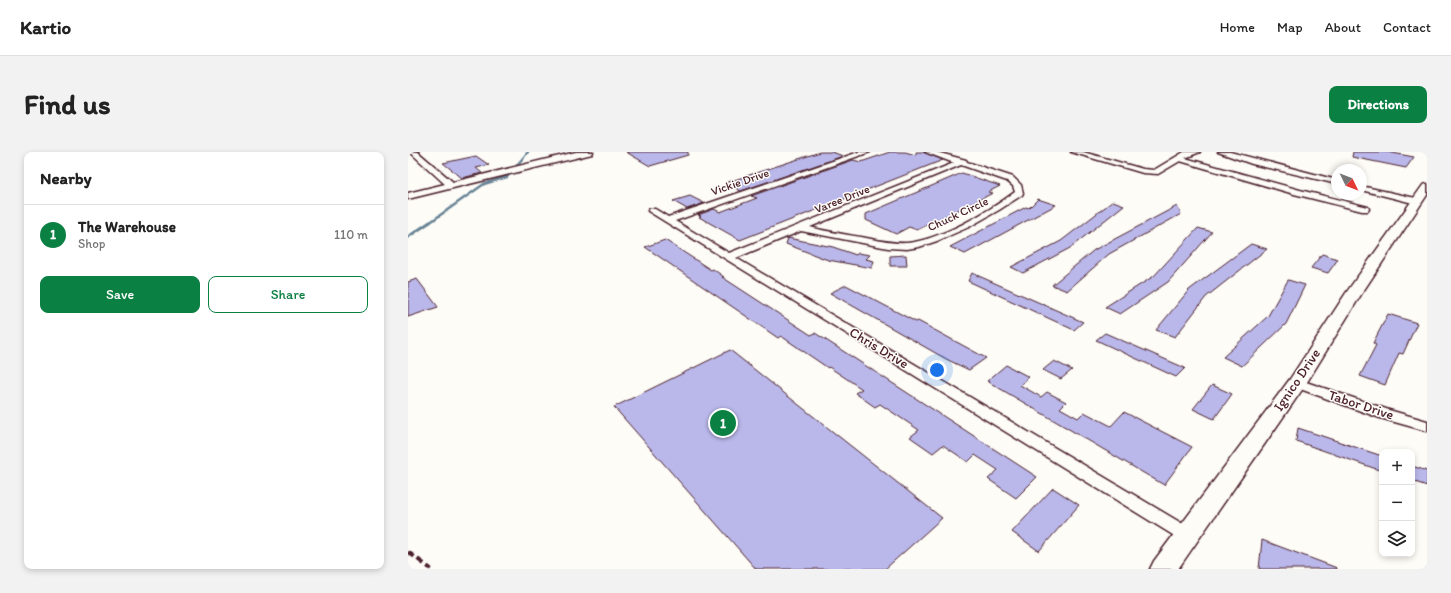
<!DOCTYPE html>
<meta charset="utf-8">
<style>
:root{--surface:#fff;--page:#f2f2f2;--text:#222;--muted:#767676;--line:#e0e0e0;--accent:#0b8043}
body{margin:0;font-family:Itim,sans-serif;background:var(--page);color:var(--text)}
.controls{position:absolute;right:12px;bottom:12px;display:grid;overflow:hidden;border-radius:8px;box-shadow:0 2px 6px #0003}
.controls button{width:36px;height:36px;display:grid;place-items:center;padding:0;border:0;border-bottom:1px solid var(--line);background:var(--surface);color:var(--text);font:20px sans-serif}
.compass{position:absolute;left:923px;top:12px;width:36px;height:36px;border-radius:50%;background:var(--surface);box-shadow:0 2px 6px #0003;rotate:133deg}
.you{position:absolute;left:529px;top:218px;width:14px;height:14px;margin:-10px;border:3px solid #fff;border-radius:50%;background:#1a73e8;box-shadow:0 0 0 6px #1a73e833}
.badge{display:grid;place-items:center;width:26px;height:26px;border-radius:50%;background:var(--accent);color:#fff;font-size:13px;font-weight:700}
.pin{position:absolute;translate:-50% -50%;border:2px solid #fff;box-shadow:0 1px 4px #0006}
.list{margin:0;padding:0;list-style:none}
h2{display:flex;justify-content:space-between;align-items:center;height:52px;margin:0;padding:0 16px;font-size:17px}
h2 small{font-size:13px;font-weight:400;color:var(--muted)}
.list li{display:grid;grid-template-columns:26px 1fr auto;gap:12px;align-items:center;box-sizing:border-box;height:60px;padding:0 16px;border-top:1px solid var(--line)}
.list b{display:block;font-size:15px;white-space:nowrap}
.list p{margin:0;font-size:13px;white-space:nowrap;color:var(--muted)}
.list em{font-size:13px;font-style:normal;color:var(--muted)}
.actions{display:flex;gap:8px;padding:12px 16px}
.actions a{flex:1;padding:9px 0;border:1px solid var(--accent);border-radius:8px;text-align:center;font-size:14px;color:var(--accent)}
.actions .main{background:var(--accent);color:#fff}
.icon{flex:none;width:22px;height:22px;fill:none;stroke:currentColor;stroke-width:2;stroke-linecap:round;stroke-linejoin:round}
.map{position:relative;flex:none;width:1019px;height:417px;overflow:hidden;border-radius:8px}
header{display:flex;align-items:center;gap:24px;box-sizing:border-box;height:56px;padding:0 20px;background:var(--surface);border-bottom:1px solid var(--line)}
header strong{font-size:19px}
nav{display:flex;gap:22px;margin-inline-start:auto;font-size:14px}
.intro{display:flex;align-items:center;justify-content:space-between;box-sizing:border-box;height:96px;padding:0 24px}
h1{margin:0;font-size:28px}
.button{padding:10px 18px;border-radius:8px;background:var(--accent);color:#fff;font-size:14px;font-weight:700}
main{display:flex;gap:24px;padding:0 24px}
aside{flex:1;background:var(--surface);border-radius:8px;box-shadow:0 2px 6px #0003}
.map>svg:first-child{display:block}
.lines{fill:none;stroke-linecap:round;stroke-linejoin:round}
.stream-far1{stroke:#678395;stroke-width:2.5}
.stream{stroke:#678395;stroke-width:3}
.building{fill:#bab8ea;stroke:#4a1f2b}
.street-casing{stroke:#4a1f2b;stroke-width:3}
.secondary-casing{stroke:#4a1f2b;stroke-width:3}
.street{fill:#fdfcf7;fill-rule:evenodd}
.secondary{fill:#fdfcf7;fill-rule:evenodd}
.rail{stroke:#4a1f2b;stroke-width:4;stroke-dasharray:8 4;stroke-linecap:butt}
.labels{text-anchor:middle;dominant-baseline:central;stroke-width:3;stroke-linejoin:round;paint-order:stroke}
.far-street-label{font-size:12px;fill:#4a1f2b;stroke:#fdfcf7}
.street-label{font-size:14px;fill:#4a1f2b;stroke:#fdfcf7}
</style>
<header>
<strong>Kartio</strong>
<nav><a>Home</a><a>Map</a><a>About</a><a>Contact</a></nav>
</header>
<div class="intro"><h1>Find us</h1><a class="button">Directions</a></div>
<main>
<aside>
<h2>Nearby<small></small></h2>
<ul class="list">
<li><span class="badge">1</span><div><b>The Warehouse</b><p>Shop</p></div><em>110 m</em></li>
</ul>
<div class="actions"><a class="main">Save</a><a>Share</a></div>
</aside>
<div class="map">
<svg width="1019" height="417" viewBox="0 0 1019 417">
<rect width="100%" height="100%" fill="#fdfcf7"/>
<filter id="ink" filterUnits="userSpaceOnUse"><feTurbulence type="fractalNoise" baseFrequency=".025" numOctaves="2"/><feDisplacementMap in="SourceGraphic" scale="8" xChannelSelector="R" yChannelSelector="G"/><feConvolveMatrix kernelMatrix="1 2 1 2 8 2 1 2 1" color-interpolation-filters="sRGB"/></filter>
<g filter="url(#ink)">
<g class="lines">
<g class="stream-far1">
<polyline points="109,13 120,0"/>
<polyline points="21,71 76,32 99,25 105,18"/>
</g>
<polyline class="stream" points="0,85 22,70"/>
</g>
<g class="building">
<polygon points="218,0 280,0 280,3 242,14"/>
<polygon points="412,0 424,0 435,4 333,39 317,31"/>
<polygon points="482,0 497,0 508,3 508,0 516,0 535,8 332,88 291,65 293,64 290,63 306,57 312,60 349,46 343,44 445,8 453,10"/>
<polygon points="945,0 979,0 1006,5 998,16 944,5"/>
<polygon points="68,4 81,13 68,16 74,21 54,26 35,11"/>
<polygon points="554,21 592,34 580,40 585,41 509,78 501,75 488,82 458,68 458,62"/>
<polygon points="282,44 296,51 279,57 265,49"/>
<polygon points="630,47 648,53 557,102 542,95 618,55 621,56"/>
<polygon points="705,49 716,53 662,96 615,121 603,115 653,89"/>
<polygon points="769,54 773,62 701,102 659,139 644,133 686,98"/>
<polygon points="790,76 804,80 760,130 712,162 697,155 746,124"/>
<polygon points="380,86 425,95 448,103 450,101 462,103 458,107 466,109 464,116 420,108 378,92"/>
<polygon points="257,88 303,118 305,117 316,125 314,125 403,183 407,181 418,188 629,325 608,346 580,327 590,318 567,303 560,310 535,293 525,301 502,285 511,278 472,252 467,255 447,241 454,237 421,215 420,216 373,184 370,186 237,95"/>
<polygon points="843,92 859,97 798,145 767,185 748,178 781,138"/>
<polygon points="914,102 930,107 920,121 903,116"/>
<polygon points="498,103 499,114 482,114 482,104"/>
<polygon points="564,121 632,151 675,170 666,178 560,129"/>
<polygon points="9,127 30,155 0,165 0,130"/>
<polygon points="880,128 897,133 878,172 834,214 815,205 860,164"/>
<polygon points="438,133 508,170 510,169 578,206 561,218 538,207 422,141"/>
<polygon points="980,162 1009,171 995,202 991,201 977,233 952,224 968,193 965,191"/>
<polygon points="697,181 777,216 768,225 688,188"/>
<polygon points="322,198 391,253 534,366 477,417 348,417 206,255"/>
<polygon points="646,209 664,218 653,227 635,218"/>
<polygon points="598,213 621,225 612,233 633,245 639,240 658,250 652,256 670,266 676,260 703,274 716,260 784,295 756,333 579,229"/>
<polygon points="804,233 824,242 806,267 785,257"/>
<polygon points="890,276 974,304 974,319 888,289"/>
<polygon points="1004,314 1019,319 1019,334 1004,329"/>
<polygon points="645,336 671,353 631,399 604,380"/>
<polygon points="854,388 929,416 929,417 851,417"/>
</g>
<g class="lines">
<defs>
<g id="street">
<polygon points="2,0 10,0 46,31 46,35 40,35"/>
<path d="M 451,0 L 462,0 L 267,69 L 321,101 L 546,11 L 517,0 L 528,0 L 558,8 L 559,10 L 605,25 L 613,33 L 615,41 L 614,43 L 591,58 L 561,75 L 529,89 L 511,95 L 499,97 L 480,96 L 393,79 L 328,106 L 785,378 L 788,383 L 785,388 L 779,391 L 773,388 L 240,59 L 241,57 L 247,57 L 260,65 ZM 553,13 L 599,29 L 605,34 L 607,40 C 580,60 532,88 499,91 C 484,92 468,88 453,85 C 436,82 419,80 402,75 Z"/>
<polygon points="663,0 675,0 735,17 746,18 776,0 792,0 777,6 892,38 960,55 961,57 960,59 954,59 886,42 772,9 750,22 735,21"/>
<polygon points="810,0 822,0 929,28 929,32 844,12"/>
<polygon points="953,34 1012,47 1013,49 1009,52 953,38"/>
<polygon points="889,227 981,258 1019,269 1019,279 972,266 884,234 882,231 884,228"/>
</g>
<g id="secondary">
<polygon points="168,0 185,0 184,2 0,47 0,41"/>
<polygon points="1019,32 1019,43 954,141 896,235 770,417 742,417 746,409 882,227 938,141 1015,33"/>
</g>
</defs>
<use href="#street" class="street-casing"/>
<use href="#secondary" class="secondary-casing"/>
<use href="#street" class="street"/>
<use href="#secondary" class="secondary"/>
<polyline class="rail" points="0,400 23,417"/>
</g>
</g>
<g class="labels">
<g class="far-street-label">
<text transform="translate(332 30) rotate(-19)">Vickie Drive</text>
<text transform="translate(434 47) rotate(-22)">Varee Drive</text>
<text transform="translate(550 62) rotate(-25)">Chuck Circle</text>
</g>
<g class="street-label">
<text transform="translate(471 196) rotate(31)">Chris Drive</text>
<text transform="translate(889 228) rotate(-56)">Ignico Drive</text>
<text transform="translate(953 253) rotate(18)">Tabor Drive</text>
</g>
</g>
</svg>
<div class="controls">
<button>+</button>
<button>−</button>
<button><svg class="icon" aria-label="layers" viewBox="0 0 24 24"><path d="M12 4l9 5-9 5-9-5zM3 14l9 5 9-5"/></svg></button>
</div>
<svg class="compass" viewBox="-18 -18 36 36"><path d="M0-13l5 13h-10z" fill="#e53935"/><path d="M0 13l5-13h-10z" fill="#767676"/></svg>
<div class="you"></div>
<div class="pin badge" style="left:315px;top:271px">1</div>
</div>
</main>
